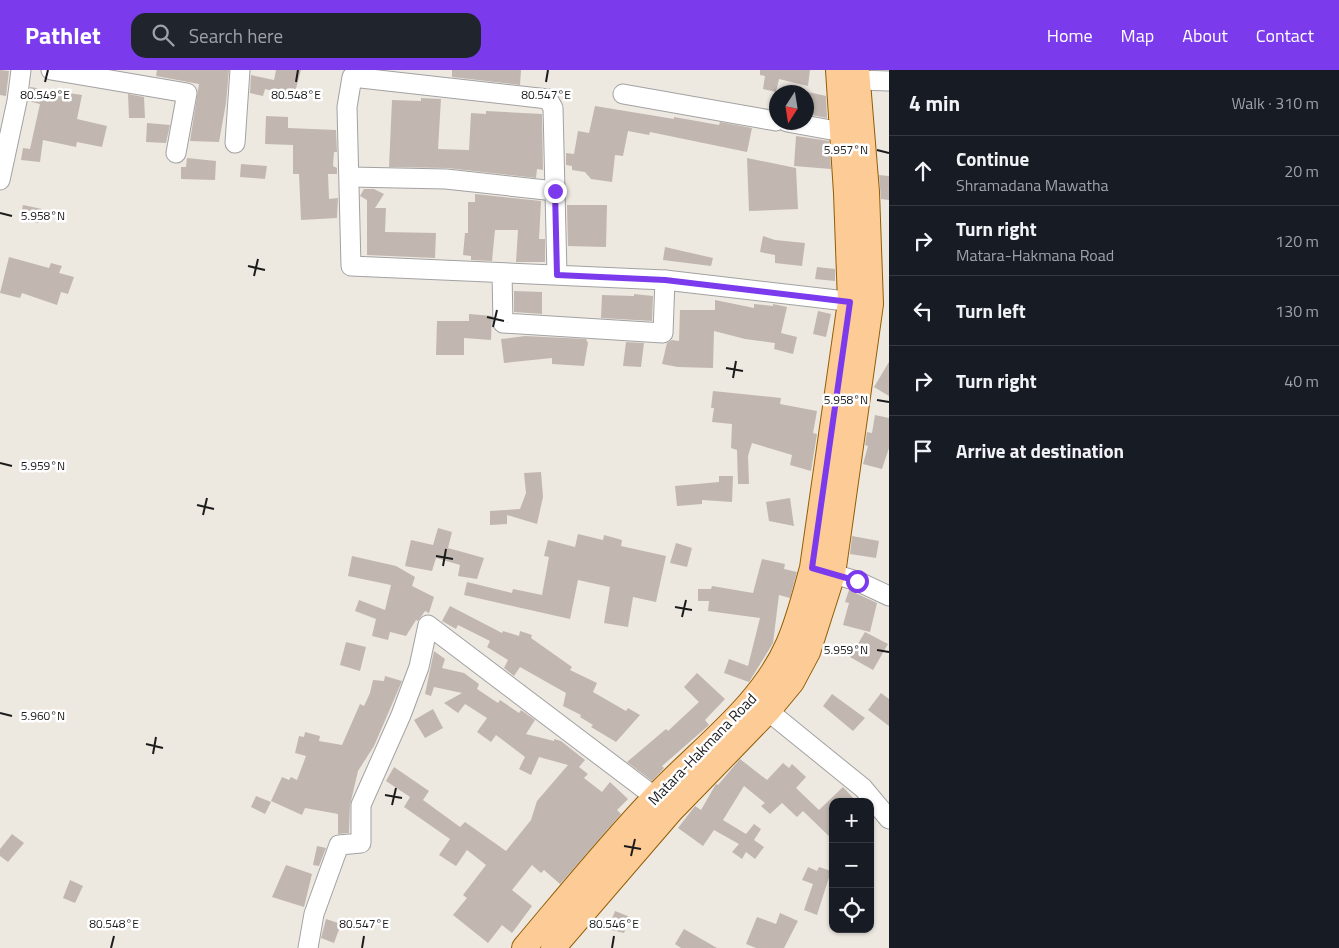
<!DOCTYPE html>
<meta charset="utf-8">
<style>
:root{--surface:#171b24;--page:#20242c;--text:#f1f3f6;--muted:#9ea1a6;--line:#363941;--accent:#7c3aed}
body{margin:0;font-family:"Titillium Web",sans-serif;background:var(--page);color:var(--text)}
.controls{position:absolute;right:15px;bottom:15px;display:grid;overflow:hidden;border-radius:10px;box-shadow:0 1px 4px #0004}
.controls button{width:45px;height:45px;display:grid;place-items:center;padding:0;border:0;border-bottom:1px solid var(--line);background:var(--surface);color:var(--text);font:25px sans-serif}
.compass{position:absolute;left:769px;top:15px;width:45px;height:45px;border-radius:50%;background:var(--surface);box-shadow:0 1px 4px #0004;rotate:192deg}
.stop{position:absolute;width:15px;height:15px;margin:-11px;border:4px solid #7c3aed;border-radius:50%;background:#fff}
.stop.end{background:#7c3aed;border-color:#fff;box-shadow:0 1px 5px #0008}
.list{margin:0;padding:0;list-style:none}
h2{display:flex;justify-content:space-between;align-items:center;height:65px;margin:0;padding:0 20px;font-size:21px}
h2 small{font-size:16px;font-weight:400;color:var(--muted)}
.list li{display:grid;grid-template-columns:32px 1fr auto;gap:15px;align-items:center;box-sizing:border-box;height:70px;padding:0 20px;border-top:1px solid var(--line)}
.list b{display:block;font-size:19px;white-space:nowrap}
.list p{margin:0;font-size:16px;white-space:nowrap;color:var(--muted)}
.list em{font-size:16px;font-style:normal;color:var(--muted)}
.icon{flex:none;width:28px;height:28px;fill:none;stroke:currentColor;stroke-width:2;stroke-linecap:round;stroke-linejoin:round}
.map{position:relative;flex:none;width:889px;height:878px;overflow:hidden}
header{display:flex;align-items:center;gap:30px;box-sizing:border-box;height:70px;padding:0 25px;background:var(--accent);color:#fff}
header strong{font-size:24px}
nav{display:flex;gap:28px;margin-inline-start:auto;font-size:18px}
.search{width:350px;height:45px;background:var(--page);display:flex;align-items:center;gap:12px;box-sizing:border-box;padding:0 18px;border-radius:15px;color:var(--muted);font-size:19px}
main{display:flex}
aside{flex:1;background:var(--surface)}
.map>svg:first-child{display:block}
.building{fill:#c1b7b0}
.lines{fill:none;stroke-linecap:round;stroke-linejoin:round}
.minor-casing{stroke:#a2a2a2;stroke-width:21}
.major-casing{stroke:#925c00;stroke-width:26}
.minor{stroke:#fff;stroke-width:19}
.major{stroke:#fdcc96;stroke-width:24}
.route{stroke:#7c3aed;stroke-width:6}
.ticks{fill:none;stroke:#1b1b1b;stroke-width:2}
.labels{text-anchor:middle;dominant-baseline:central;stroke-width:5;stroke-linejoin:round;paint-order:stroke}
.street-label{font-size:15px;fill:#1b1b1b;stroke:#fff}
.ticks-label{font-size:12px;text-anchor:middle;fill:#1b1b1b;stroke:#fff;stroke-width:5;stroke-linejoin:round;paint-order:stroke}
</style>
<header>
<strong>Pathlet</strong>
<div class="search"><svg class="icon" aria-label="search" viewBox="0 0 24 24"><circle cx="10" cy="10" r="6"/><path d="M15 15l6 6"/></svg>Search here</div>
<nav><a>Home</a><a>Map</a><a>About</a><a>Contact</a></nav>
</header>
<main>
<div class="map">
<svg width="889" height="878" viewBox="0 0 889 878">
<rect width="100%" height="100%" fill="#ede8e0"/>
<g class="building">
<polygon points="0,0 9,1 6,26 0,25"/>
<polygon points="157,0 229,0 226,33 219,72 190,71 199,14 156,6"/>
<polygon points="276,0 301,0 294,26 265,19 263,26 250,23 251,5 274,10"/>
<polygon points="452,0 521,0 520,15 452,7"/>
<polygon points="760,0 810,0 808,16 779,9 776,22 763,19 765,6 760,5"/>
<polygon points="30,17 82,25 77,49 107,56 102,77 77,72 76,77 43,70 40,92 21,90 23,78 30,79 40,34 28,31"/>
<polygon points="808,22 826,26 827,48 806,44"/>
<polygon points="128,24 144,27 145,48 129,48"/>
<polygon points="421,28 441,29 438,79 469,80 471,43 486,44 486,41 542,44 543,100 537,99 536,108 447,98 389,97 392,30 421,31"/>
<polygon points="595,36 674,49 674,47 719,55 720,52 752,58 747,82 650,62 649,65 628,61 623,86 615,85 612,112 591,109 585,102 572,100 572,96 566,95 566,83 574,84 578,61 589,63"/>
<polygon points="266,46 288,47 288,58 336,60 337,82 334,82 333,96 337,98 337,104 328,104 329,129 338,128 337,148 301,150 299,104 293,104 293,75 265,74"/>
<polygon points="147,53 170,55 166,73 146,72"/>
<polygon points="796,66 829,71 831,99 794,96"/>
<polygon points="187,88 216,91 215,110 181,109 181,97 186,97"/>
<polygon points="747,88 796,98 798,139 749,141"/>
<polygon points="241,94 267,96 265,109 240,107"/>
<polygon points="879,105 889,106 889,130 881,129"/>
<polygon points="364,119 374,119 384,124 375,138 386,138 385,162 436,163 435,188 367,185 367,130 360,126"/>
<polygon points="475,124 541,131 539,169 545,169 545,192 516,192 518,160 495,160 492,191 471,190 471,186 463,185 465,163 468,163 468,132 475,132"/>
<polygon points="23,135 42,139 39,153 20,149"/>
<polygon points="567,135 607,135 606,177 568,176"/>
<polygon points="763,166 775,170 805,173 802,196 775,193 775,185 760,182"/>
<polygon points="665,177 713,188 711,196 663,190"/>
<polygon points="9,187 49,198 51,193 62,196 59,203 74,207 68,224 61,222 57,235 22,223 20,228 0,223"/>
<polygon points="817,197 835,199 835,211 815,209"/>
<polygon points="514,221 542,222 542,244 514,242"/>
<polygon points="634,224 653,226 652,251 601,248 602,225 634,226"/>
<polygon points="715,230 754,238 754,234 773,236 773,234 787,237 781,263 797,267 793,284 774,279 775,273 745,269 714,261 713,298 678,297 662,294 667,273 672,270 679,271 680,240 715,240"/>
<polygon points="818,241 831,244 826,267 813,264"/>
<polygon points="469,244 492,246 491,270 464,268 464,285 436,285 437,251 469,251"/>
<polygon points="525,266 586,269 588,273 584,296 552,294 552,288 504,293 501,269"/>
<polygon points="626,272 644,273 641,297 623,296"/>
<polygon points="889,292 889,326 874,317"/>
<polygon points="713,321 781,328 780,334 817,341 813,363 817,364 811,401 790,395 792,385 752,373 748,386 749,414 738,414 737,380 731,378 732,354 712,352 714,338 711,338"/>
<polygon points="875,345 889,348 889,378 882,399 863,394 868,376 865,375 867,362 872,363"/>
<polygon points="541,402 543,427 537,454 507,445 507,454 490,455 490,441 520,439 526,423 524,403"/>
<polygon points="719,406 733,406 732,432 702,430 702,434 677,436 675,416 719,412"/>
<polygon points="790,428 794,456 769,451 766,432"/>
<polygon points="438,458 452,462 448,478 484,488 477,509 458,506 460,495 436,488 432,501 405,496 411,470 433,475"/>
<polygon points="578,464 603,470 604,465 622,470 621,476 666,486 656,532 633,527 628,557 604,553 610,517 578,510 570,549 464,525 467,512 512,523 513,519 542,525 549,487 544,486 548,470 575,477"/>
<polygon points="852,466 879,471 876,488 850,484"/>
<polygon points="676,473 692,478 687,497 670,493"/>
<polygon points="352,486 396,496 415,507 412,516 434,527 429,543 425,541 418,551 416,550 406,566 390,562 388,570 372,566 376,549 355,541 359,530 385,540 391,515 348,506"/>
<polygon points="762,489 785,494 784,499 797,502 790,528 779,525 773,573 749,612 724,603 729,589 748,596 760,548 708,541 709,531 698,531 698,519 711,519 712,516 753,523"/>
<polygon points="849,520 877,533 870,562 843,555 849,533 845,532"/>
<polygon points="450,536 502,563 503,561 519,566 520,561 532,565 531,568 572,597 570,600 597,613 593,622 626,641 628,638 640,645 616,672 591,657 593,655 580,647 581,645 563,636 566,623 520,597 514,606 504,598 508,590 487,577 490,571 458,555 456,559 442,551"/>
<polygon points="865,562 888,574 873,600 850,587"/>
<polygon points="346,572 366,577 360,601 340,595"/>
<polygon points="434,581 445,589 442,598 464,603 479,614 477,619 498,633 500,630 519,643 521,640 535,650 526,664 554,671 554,669 561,671 585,690 579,697 588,704 584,708 602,722 610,712 628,729 617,740 621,744 560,814 544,800 541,803 532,795 512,820 532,836 512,863 502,855 488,873 453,845 467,828 463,825 486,795 467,780 456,796 439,785 450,769 404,737 410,727 386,711 394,697 429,721 423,730 460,757 465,752 506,781 531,750 537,731 568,695 539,687 531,705 519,699 525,687 496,665 491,672 477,662 487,648 465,634 458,643 444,633 462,623 434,617 431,626 425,624"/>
<polygon points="697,603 725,629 705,650 709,655 662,696 664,698 652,711 627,692 666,659 668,661 699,632 684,617"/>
<polygon points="385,606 402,611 374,676 358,701 350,735 349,763 338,764 338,744 305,738 302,745 271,731 282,707 289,710 291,707 297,710 306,686 295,683 299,666 304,667 305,662 320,666 319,671 342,675 360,634 364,636 370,623 373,610 384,611"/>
<polygon points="881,623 889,629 889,656 868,640"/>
<polygon points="832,624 865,648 853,661 823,636"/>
<polygon points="433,639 443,658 425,668 414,650"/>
<polygon points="740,689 767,710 783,693 789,698 792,694 806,707 796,718 819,740 843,717 857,732 833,732 833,770 803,741 797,747 782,733 770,744 761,736 765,733 744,716 723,750 746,764 754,754 761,759 754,770 764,777 755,789 746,782 742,789 732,782 739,774 714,760 703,776 678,758 695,736 701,740 716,714 718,715"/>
<polygon points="256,726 271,732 265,744 251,737"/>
<polygon points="12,764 24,773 8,792 0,786 0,779"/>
<polygon points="317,776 326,778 319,796 313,795"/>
<polygon points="286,795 312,804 304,837 272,827"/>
<polygon points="808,797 817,801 819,797 831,801 817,845 804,840 813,814 802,810"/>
<polygon points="70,810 83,816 75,833 63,828"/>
<polygon points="615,841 630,847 624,863 608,859"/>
<polygon points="780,843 798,851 784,878 756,878 746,874 757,847 776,854"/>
<polygon points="326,849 341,854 334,873 321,868"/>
<polygon points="684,859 717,878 681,878 675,874"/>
</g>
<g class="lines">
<defs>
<g id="minor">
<polyline points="51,0 187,23 176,83"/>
<polyline points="858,10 889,11"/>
<polyline points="623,24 776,51"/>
<polyline points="787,52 842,62"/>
<polyline points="235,73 240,0"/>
<polyline points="350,107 446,109 555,121"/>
<polyline points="0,110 17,31 21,0"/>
<polyline points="502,203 503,253 663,263 665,210"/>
<polyline points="557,205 553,38 548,29 352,7 347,37 351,196 665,210 863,233"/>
<polyline points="820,500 857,511 889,526"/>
<polyline points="768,641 863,718 889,749"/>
<polyline points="308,878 314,844 339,775 361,773 361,735 401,645 419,597 428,555 655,727"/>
</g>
<g id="major">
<path d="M 524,878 C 567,827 609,775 655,727 C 701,678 761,636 788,574 C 799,549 805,523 812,498 L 850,232 L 846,123 L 838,0"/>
<polyline points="553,878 671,741 768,641 792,612 808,582 833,504 871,234 867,122 857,0"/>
</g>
</defs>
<use href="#minor" class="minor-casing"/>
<use href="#major" class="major-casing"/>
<use href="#minor" class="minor"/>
<use href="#major" class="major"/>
</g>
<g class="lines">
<polyline class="route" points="555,121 557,205 665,210 850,232 812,498 857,511"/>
</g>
<path class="ticks" d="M 45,12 L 48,0M 296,12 L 298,0M 546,12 L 548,0M 877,80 L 889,83M 0,143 L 12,146M 248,196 L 265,200M 254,206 L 258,189M 487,247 L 504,251M 493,257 L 497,240M 726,298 L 743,301M 733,308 L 736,291M 877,330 L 889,332M 0,393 L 12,396M 197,435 L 214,439M 203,445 L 207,428M 436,486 L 453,489M 443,496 L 446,479M 675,537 L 692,540M 682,547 L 686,530M 877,580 L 889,582M 0,643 L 12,646M 146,674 L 163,678M 153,684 L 156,667M 385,725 L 402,728M 392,735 L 396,718M 624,776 L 641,779M 631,786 L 635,769M 111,878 L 114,866M 362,878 L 364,866M 612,878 L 614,866"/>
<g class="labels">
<g class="street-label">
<text transform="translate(702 679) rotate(-46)">Matara-Hakmana Road</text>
</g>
</g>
<g class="ticks-label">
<text x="45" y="29">80.549°E</text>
<text x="296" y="29">80.548°E</text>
<text x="546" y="29">80.547°E</text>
<text x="846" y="84">5.957°N</text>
<text x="43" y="150">5.958°N</text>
<text x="846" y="334">5.958°N</text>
<text x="43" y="400">5.959°N</text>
<text x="846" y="584">5.959°N</text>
<text x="43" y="650">5.960°N</text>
<text x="114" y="858">80.548°E</text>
<text x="364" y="858">80.547°E</text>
<text x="614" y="858">80.546°E</text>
</g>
</svg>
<div class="controls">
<button>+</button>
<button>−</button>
<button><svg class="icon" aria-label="locate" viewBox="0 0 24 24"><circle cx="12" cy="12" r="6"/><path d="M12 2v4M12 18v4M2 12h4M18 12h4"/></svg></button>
</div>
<svg class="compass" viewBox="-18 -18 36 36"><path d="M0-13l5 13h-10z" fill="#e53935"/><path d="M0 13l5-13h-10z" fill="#9ea1a6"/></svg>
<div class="stop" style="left:857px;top:511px"></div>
<div class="stop end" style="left:555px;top:121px"></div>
</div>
<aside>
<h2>4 min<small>Walk · 310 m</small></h2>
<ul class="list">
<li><svg class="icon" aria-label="ahead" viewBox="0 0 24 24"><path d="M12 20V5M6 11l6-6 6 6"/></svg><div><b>Continue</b><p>Shramadana Mawatha</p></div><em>20 m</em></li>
<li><svg class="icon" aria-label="right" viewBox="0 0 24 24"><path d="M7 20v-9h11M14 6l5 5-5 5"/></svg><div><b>Turn right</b><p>Matara-Hakmana Road</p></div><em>120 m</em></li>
<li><svg class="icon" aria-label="left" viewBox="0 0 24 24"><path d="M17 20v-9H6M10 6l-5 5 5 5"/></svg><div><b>Turn left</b></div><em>130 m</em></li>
<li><svg class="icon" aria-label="right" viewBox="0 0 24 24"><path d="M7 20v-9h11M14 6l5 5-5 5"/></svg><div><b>Turn right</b></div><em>40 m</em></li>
<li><svg class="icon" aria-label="arrive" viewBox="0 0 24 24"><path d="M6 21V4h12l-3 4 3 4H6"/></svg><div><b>Arrive at destination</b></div></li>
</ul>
</aside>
</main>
